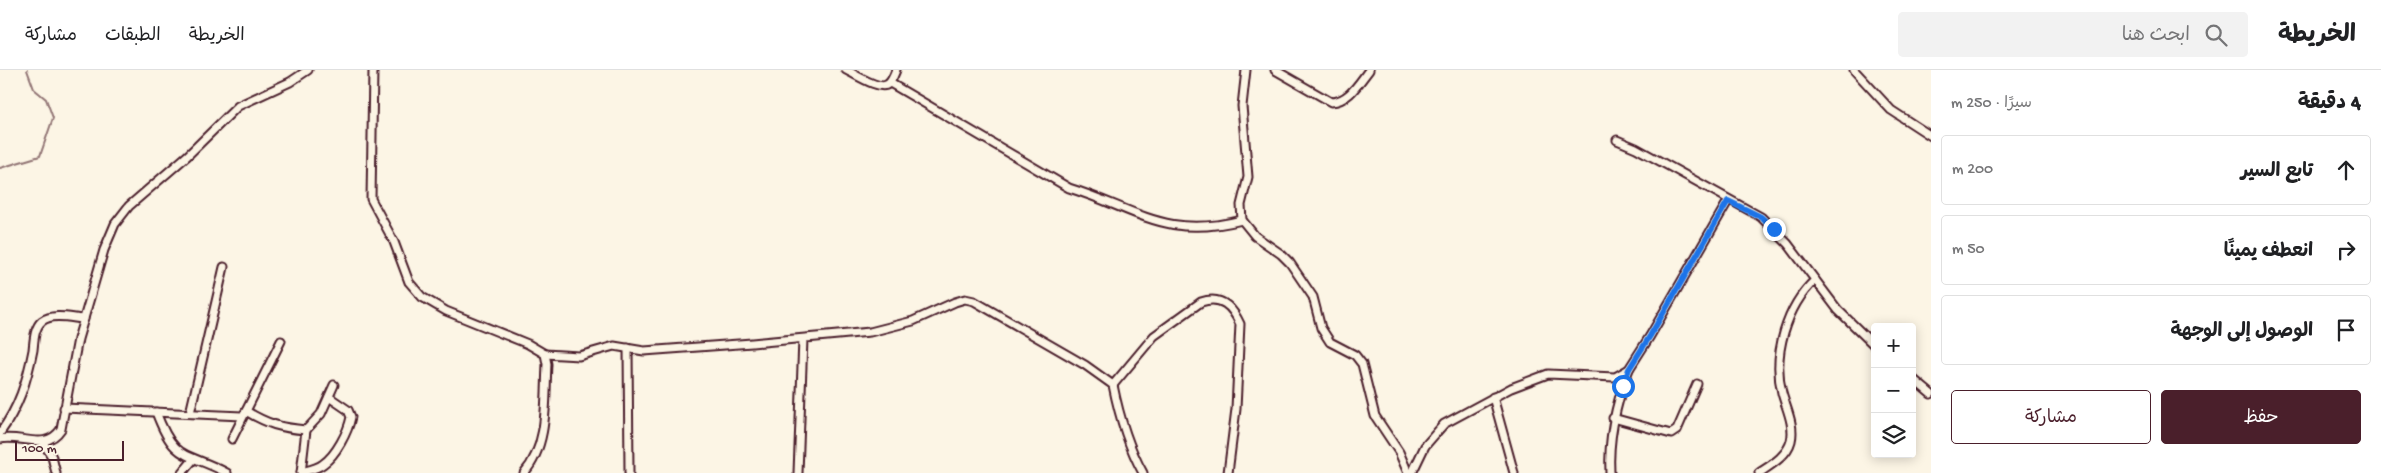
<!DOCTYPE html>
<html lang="ar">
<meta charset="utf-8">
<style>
:root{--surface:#fff;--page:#f2f2f2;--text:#202124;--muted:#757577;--line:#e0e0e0;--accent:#4a1f2b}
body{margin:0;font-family:"Gochi Hand","Playpen Sans Arabic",sans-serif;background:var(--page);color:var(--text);direction:rtl}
.controls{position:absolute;right:15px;bottom:15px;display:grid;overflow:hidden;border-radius:5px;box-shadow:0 2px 12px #0003}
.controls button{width:45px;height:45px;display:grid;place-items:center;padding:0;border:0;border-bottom:1px solid var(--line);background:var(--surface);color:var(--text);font:25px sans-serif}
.scale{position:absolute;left:15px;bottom:12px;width:109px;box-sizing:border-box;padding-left:5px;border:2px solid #4a1f2b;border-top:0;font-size:14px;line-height:18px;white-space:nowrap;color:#4a1f2b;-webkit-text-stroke:4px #fcf5e5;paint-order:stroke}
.stop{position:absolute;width:15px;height:15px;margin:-11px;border:4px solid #1a73e8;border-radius:50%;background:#fff}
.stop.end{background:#1a73e8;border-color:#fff;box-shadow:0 1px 5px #0008}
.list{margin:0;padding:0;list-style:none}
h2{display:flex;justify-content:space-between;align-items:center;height:65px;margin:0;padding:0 20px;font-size:21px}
h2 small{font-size:16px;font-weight:400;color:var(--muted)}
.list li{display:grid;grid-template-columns:32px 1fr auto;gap:15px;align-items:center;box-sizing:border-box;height:70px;margin:0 10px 10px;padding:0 10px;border:1px solid var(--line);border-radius:5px}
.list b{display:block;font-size:19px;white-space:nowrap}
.list em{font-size:16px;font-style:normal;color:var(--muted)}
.actions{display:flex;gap:10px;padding:15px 20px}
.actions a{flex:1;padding:11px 0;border:1px solid var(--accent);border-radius:5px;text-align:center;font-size:18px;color:var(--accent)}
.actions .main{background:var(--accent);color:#fff}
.icon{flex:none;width:28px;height:28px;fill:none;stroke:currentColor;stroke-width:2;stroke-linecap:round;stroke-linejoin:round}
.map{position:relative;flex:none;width:1931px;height:403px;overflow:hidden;direction:ltr}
header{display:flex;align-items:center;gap:30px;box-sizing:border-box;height:70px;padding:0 25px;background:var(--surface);border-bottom:1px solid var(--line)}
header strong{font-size:24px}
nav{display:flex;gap:28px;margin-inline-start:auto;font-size:18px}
.search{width:350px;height:45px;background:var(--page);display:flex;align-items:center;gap:12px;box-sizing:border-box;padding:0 18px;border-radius:5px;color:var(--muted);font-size:19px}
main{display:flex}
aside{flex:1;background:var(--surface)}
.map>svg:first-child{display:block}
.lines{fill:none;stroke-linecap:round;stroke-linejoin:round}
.stream{stroke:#917474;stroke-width:2}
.minor-casing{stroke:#4a1f2b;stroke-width:11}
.minor{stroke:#fcf5e5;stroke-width:7}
.route{stroke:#1a73e8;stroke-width:6}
</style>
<header>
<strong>الخريطة</strong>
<div class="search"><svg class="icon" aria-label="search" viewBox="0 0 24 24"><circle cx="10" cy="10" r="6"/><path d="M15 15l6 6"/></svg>ابحث هنا</div>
<nav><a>الخريطة</a><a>الطبقات</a><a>مشاركة</a></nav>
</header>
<main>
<aside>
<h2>4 دقيقة<small>سيرًا · 250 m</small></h2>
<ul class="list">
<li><svg class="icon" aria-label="ahead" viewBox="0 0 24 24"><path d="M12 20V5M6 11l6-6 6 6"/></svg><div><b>تابع السير</b></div><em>200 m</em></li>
<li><svg class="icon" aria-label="right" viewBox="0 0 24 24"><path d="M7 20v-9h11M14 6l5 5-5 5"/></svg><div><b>انعطف يمينًا</b></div><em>50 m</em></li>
<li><svg class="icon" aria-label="arrive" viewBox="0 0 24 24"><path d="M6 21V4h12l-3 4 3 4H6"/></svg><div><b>الوصول إلى الوجهة</b></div></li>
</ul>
<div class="actions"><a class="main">حفظ</a><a>مشاركة</a></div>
</aside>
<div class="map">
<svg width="1931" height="403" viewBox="0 0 1931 403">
<rect width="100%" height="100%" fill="#fcf5e5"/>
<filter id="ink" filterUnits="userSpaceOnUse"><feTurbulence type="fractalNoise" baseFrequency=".02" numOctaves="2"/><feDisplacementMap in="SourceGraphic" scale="10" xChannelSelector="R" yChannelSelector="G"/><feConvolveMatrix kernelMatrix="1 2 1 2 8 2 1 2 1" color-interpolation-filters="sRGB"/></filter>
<g filter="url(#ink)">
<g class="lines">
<polyline class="stream" points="0,98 40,86 53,48 46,29 34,19 27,0"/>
<defs>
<g id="minor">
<path d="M 373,0 L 371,129 L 394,172 L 409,212 L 422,227 L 446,241 L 528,274 L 545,284 L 547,294 C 545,329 549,375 524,403"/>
<path d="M 846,0 C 855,4 880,21 888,14 C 892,11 894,5 896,0"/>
<polyline points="1246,0 1242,36 1248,107 1241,135 1242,150 1255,166 1281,184 1290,193 1313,227 1321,258 1330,272 1355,285 1362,294 1375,346 1399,382 1408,403"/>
<path d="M 1275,0 L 1331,32 C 1349,31 1358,14 1369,0"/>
<polyline points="1854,0 1891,40 1931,66"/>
<path d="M 890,13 L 1069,118 C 1137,139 1165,170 1242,150"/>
<polyline points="1617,70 1636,78 1761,147 1788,174 1838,240 1875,276"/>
<polyline points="628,278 629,403"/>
<path d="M 545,284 L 579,286 L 614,276 L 644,281 L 752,273 L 870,262 L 913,251 L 955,232 L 965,229 L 974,231 L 1085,295 L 1113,315 C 1119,345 1128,376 1143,403"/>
<polyline points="1912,308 1931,324"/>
<path d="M 1113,315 L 1154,266 L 1201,232 C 1221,225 1232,236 1240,254 L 1236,339 L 1228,403"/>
<polyline points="1493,327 1514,403"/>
<polyline points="64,338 242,346"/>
<path d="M 246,341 C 267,354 281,358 306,360 L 301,403"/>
<path d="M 156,342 C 175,393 186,381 227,403"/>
<polyline points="190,343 224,197"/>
<polyline points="1613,348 1671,364 1677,360 1697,314"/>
<polyline points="306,360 321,344 334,315"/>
<path d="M 0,363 C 19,337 27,311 33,280 C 34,271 34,258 42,251 C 53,243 71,248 84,249"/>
<path d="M 0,369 C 21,364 46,382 61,359 L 78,269 L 104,180 L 115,154 L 129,136 L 187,86 L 238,36 L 290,12 L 308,0"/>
<polyline points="232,369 281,271"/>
<polyline points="43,372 52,387 56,403"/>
<path d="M 301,402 C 309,400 317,399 323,394 C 336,385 348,362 351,347 L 348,340 L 329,327"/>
<polyline points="182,403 193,390"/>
<polyline points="798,403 803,269"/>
<polyline points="1412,403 1425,376 1444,354 1511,318 1548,304 1615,307 1629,299 1650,266 1728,131"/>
<path d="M 1610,403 C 1608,367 1616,333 1629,299"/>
<path d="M 1759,403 C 1771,395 1787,386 1791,371 C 1795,355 1786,338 1782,323 C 1772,284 1787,236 1815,210"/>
</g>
</defs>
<use href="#minor" class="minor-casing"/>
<use href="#minor" class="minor"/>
</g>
</g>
<g class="lines" filter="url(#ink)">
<polyline class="route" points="1623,316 1629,299 1650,266 1728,131 1761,147 1774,159"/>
</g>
</svg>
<div class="controls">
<button>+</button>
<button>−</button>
<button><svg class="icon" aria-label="layers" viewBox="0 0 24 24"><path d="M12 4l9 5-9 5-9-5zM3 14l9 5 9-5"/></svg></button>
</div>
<div class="scale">100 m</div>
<div class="stop" style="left:1623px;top:316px"></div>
<div class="stop end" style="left:1774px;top:159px"></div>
</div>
</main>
